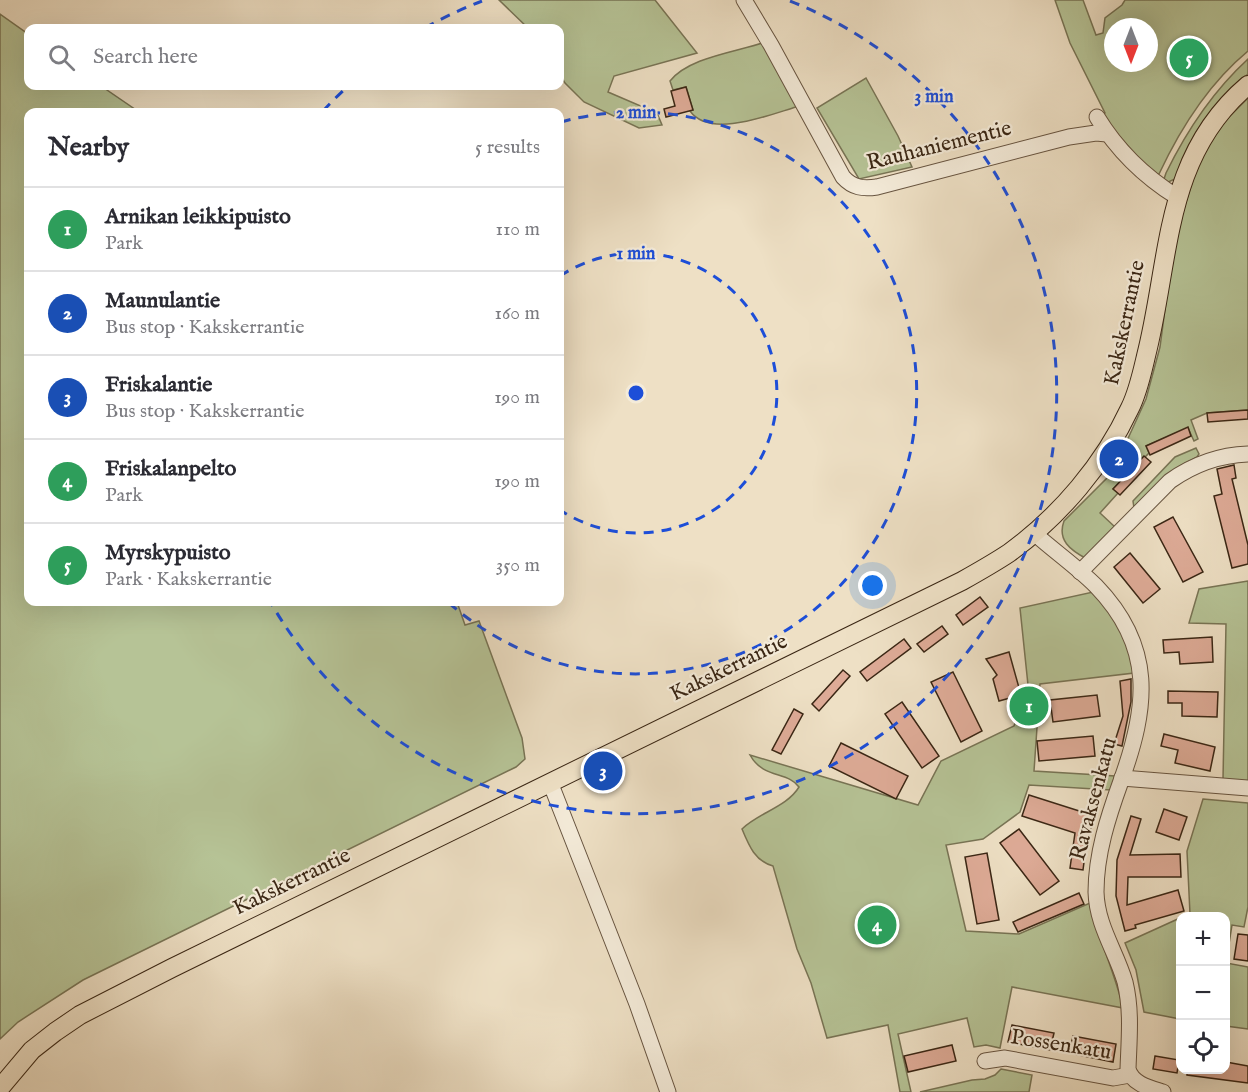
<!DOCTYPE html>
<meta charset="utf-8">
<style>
:root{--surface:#fff;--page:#f7f7f7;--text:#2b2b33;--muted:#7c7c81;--line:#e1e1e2;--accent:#8f2418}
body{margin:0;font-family:"IM FELL English",serif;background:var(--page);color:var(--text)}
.controls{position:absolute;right:18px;bottom:18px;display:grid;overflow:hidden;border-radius:12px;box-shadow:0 6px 24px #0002}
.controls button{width:54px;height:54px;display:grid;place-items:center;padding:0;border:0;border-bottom:2px solid var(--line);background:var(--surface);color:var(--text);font:30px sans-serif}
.compass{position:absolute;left:1104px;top:18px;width:54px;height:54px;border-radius:50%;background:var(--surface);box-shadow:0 6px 24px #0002;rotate:180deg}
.you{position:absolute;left:873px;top:586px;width:21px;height:21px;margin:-15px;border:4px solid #fff;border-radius:50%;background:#1a73e8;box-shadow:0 0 0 9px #1a73e833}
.badge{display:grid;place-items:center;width:39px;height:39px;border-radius:50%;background:var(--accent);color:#fff;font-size:20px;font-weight:700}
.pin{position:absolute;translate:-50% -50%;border:3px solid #fff;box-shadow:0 2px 6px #0006}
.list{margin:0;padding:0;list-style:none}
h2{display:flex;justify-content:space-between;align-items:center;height:78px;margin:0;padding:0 24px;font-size:26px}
h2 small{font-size:20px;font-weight:400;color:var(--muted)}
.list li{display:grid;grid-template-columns:39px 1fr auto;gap:18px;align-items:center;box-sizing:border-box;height:84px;padding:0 24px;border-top:2px solid var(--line)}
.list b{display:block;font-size:22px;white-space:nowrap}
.list p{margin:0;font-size:20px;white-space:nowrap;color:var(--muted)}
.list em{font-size:20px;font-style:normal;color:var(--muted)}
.icon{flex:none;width:33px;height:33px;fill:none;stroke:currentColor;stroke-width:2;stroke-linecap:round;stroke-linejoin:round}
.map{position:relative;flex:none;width:1248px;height:1092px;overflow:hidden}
.search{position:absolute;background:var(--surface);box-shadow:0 6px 24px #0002;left:24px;top:24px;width:540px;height:66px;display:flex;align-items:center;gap:15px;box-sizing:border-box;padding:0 21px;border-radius:12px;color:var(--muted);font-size:22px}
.panel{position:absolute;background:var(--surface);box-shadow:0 6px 24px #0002;left:24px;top:108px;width:540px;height:498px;border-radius:12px}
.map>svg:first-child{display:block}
.green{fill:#b6c396;stroke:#787455;stroke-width:1.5;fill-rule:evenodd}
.building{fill:#deab97;stroke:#3a2614;stroke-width:1.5}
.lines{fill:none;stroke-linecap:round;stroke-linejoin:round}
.minor-casing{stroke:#675440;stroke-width:17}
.major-casing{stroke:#3a2614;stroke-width:20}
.minor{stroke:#f4ebd9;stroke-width:15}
.major{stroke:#eee0c5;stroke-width:18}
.ring{fill:none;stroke:#1d4ed8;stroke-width:3;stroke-dasharray:10 8}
.labels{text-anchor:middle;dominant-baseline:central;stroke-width:4.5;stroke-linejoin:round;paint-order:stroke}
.street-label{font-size:22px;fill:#3a2614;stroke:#f4ebd9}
.centre{fill:#1d4ed8;stroke:#f4ebd9;stroke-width:3}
.ring-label{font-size:18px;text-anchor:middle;font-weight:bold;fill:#1d4ed8;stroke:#f4ebd9;stroke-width:4.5;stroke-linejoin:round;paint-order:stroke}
</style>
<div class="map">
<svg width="1248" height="1092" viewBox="0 0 1248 1092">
<rect width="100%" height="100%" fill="#eee0c5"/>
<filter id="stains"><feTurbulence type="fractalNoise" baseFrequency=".00333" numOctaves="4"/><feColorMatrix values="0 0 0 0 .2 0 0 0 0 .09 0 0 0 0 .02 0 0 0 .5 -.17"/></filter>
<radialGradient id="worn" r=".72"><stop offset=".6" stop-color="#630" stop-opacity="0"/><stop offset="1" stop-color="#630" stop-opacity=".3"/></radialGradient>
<g class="green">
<polygon points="499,0 655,0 697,53 614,76 608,92 657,113 662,125 639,128 584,102 565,83 560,74 560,28 528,28"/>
<path d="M 1055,0 L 1083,0 L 1096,35 L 1103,33 L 1105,18 L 1122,5 L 1125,0 L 1248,0 L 1248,51 C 1208,84 1181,127 1159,174 L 1154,176 L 1101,115 L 1105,113 L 1070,43 ZM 1113,27 L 1149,27 L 1149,63 L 1113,63 Z"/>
<polygon points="0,14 28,34 28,86 101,86 139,112 28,112 28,602 457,602 465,625 479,621 522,738 525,759 516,767 83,980 18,1022 0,1039"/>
<path d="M 765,42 L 797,102 L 796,107 C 769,115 710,139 690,111 L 693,110 L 686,87 L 673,90 L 670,81 C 689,57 737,52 765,42 Z"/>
<path d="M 1248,59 L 1248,74 L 1232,89 L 1175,179 L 1166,183 L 1164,179 L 1166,173 C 1187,130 1212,92 1248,59 Z"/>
<polygon points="866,78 898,136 912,167 859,179 817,108"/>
<path d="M 1248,98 L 1248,410 L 1207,413 L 1191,420 L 1198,439 L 1194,441 L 1188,428 L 1146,446 L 1149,453 L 1113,489 L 1118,493 L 1100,513 L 1115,527 L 1087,559 C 1070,550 1057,540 1064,521 L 1112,473 L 1128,447 L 1125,445 L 1146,399 L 1160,347 L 1174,241 L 1199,160 L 1223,123 Z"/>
<polygon points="1196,448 1199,454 1197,457 1178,467 1134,508 1133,501 1175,457"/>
<polygon points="1248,581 1248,782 1223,779 1226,624 1189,623 1199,589"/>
<path d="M 1093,592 L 1110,612 L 1127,641 L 1134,673 L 1040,684 L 1034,771 L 1115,776 L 1111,790 L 1029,785 L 1020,812 L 983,839 L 946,845 L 966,931 L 1019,934 L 1090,903 C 1098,939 1115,972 1123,1008 L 1012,987 L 1000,1048 L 986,1045 L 974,1047 L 967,1018 L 898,1034 L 911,1092 L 900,1092 L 888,1025 L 827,1038 L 811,983 L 797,949 L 773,866 C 755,861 749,846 742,829 C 758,813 787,807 799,787 C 788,771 763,779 750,755 L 918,805 L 941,761 L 1014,726 L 1028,685 L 1020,608 Z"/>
<polygon points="1203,799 1248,803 1248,907 1244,927 1232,925 1226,963 1248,967 1248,1029 1226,1026 1226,916 1184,916 1190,914 1187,851"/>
<polygon points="1180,918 1180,1019 1144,1012 1136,970 1125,943"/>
<polygon points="1001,1069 1032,1075 1029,1092 920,1092 972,1080 985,1079 995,1075"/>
</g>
<g class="building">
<polygon points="686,87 693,110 666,117 664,109 675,106 671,91"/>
<polygon points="1248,410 1248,419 1208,422 1207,413"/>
<polygon points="1188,427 1191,436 1150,455 1146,446"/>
<polygon points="1144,456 1151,462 1120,495 1113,489"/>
<polygon points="1234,465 1236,478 1232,479 1248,545 1248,564 1232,568 1214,496 1222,494 1217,469"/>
<polygon points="1173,517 1203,572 1183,582 1154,527"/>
<polygon points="1130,553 1160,589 1143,603 1114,567"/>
<polygon points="980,597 988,607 963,625 956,615"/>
<polygon points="942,626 948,634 924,652 917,644"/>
<polygon points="1212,637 1213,662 1180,664 1179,652 1164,653 1163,640"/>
<polygon points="904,639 911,648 867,681 860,672"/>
<polygon points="1009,652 1021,695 999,701 993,679 997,675 986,659"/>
<polygon points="843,670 850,676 819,711 812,704"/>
<polygon points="953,672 982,731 961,742 931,682"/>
<polygon points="1131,679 1131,702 1122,746 1114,744 1123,716 1120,681"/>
<polygon points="1168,691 1218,692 1217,717 1182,716 1182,703 1168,703"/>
<polygon points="1097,695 1100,716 1053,722 1050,700"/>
<polygon points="902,702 939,756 922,768 885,714"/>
<polygon points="794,709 803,714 781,754 772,750"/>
<polygon points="1164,734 1215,747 1210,771 1175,763 1178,750 1161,746"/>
<polygon points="1093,736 1095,756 1039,761 1037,741"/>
<polygon points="841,743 908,776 896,799 829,766"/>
<polygon points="1029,795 1095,816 1087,839 1083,870 1070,868 1075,833 1022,816"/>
<polygon points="1164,809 1187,817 1179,840 1156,832"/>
<polygon points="1131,816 1141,819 1130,855 1180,854 1181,877 1128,877 1127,905 1178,890 1184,911 1135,925 1136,928 1125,931 1116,896 1117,860"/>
<polygon points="1019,829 1059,881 1040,895 1000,843"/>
<polygon points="987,853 999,920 977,924 965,857"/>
<polygon points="1079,893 1084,904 1018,932 1013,922"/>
<polygon points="1238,934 1248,935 1248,961 1234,959"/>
<polygon points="1012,1025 1054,1033 1050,1050 1008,1042"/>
<polygon points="1073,1036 1116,1044 1113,1062 1069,1053"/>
<polygon points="952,1045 956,1061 908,1072 904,1056"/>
<polygon points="1155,1056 1179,1060 1177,1073 1153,1069"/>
<polygon points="1226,1062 1248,1066 1248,1083 1187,1075 1187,1070 1226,1070"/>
</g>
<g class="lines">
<defs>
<g id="minor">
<path d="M 744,0 L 771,45 L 843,177 C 853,188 863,189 877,187 L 1069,137 L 1096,133 L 1107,134"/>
<path d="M 1097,117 C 1117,150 1145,177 1177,197"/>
<path d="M 1034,533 C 1054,551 1077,567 1096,586 C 1155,647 1148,707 1121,781 C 1108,817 1096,854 1096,892 C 1097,926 1116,951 1125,982 C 1132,1011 1129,1039 1128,1069 C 1132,1084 1150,1088 1163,1092"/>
<path d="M 1080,572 L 1170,481 C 1194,464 1219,455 1248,454"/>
<polyline points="1122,778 1248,788"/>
<polyline points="550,782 637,1004 668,1092"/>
<polyline points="985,1061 1005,1058 1113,1078 1130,1075"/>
</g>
<path id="major" d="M 0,1088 L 32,1050 L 55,1032 L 80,1015 L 172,968 L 962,581 C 978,572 994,563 1009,553 C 1060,516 1104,464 1130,408 C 1138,392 1142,373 1146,356 C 1171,258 1163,157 1248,85"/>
</defs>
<use href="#minor" class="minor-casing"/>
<use href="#major" class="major-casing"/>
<use href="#minor" class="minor"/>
<use href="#major" class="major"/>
</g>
<g class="ring">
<path d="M560 276A140 140 0 1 1 560 510"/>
<path d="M561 122A281 281 0 1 1 448 602"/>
<path d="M323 111A421 421 0 0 1 346 88M425 28A421 421 0 0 1 482 1M790 1A421 421 0 1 1 271 603"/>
</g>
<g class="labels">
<g class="street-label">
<text transform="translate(939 146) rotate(-14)">Rauhaniementie</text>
<text transform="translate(1125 323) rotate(-78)">Kakskerrantie</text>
<text transform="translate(729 668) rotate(-26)">Kakskerrantie</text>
<text transform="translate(1094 799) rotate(-75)">Ravaksenkatu</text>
<text transform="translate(292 882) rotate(-26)">Kakskerrantie</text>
<text transform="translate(1061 1045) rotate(9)">Possenkatu</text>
</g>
</g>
<circle cx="636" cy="393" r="9" class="centre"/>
<g class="ring-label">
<text x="934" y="102">3 min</text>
<text x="636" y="118">2 min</text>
<text x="636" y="259">1 min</text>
</g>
<rect width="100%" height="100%" filter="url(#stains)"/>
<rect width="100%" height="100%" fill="url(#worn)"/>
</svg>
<div class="controls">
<button>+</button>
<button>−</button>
<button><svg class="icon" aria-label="locate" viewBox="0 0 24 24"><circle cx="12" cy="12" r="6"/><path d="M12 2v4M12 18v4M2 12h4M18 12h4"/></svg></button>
</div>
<svg class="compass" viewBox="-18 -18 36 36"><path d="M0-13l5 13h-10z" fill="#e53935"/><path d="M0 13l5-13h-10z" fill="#7c7c81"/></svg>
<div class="you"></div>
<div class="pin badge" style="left:1029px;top:706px;background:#2e9e5b">1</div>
<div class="pin badge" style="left:1119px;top:459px;background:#1a4fb4">2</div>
<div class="pin badge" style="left:603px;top:771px;background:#1a4fb4">3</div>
<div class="pin badge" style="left:877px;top:925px;background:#2e9e5b">4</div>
<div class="pin badge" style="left:1189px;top:58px;background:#2e9e5b">5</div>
<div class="search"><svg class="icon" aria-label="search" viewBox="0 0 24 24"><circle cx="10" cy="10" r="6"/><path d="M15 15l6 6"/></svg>Search here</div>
<section class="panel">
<h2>Nearby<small>5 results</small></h2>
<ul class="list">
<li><span class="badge" style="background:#2e9e5b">1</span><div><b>Arnikan leikkipuisto</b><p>Park</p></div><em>110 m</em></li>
<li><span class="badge" style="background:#1a4fb4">2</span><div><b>Maunulantie</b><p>Bus stop · Kakskerrantie</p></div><em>160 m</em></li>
<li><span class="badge" style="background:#1a4fb4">3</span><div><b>Friskalantie</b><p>Bus stop · Kakskerrantie</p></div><em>190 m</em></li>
<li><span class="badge" style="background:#2e9e5b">4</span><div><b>Friskalanpelto</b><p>Park</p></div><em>190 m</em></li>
<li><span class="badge" style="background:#2e9e5b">5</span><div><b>Myrskypuisto</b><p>Park · Kakskerrantie</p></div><em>350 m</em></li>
</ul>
</section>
</div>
